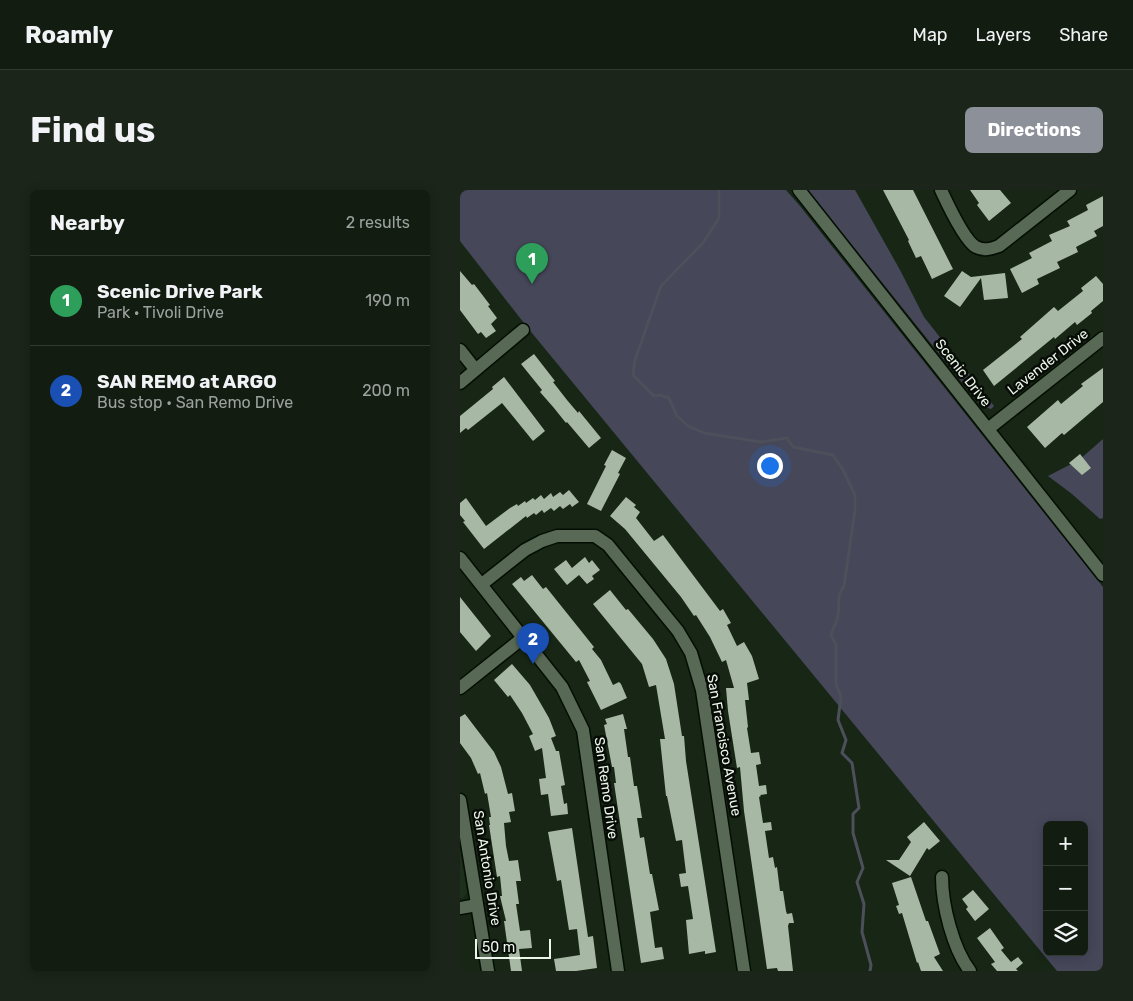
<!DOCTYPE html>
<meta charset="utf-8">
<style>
:root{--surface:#121c10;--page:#1b2519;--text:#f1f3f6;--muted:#9ca19f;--line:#313a30;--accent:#8c9099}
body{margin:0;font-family:Rubik,sans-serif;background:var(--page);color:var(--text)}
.controls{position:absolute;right:15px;bottom:15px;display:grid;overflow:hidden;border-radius:8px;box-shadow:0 2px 12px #0003}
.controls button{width:45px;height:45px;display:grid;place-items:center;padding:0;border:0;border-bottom:1px solid var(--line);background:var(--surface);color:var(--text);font:25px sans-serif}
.scale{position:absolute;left:15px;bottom:12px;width:76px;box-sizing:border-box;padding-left:5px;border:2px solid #edf6eb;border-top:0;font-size:14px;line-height:18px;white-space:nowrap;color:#edf6eb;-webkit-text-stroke:4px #070d06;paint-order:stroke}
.you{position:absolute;left:309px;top:275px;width:18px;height:18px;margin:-12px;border:4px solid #fff;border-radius:50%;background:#1a73e8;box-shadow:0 0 0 8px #1a73e833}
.badge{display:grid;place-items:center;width:32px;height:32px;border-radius:50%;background:var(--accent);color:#fff;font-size:16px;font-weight:700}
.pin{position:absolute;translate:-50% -41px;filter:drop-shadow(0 1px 2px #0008)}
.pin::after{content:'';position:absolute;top:26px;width:18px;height:15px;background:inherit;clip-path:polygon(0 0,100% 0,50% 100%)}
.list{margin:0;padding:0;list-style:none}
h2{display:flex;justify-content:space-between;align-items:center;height:65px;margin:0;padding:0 20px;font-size:21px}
h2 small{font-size:16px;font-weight:400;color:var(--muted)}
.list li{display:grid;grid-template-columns:32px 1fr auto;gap:15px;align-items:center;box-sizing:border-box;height:90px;padding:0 20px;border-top:1px solid var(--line)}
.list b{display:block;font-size:19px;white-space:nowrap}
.list p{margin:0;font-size:16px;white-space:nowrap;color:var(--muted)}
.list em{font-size:16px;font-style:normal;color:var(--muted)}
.icon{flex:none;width:28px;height:28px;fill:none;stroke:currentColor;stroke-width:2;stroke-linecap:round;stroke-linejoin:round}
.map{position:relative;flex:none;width:643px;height:781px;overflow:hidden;border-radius:8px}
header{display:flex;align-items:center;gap:30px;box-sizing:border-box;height:70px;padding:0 25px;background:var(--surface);border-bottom:1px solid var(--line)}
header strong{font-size:24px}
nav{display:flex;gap:28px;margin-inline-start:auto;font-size:18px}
.intro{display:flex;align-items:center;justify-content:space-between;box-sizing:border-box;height:120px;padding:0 30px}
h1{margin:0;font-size:35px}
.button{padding:12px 22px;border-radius:8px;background:var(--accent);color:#fff;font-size:18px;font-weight:700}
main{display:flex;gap:30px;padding:0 30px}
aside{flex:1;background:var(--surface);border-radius:8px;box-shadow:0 2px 12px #0003}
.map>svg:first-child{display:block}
.built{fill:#1d301b}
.green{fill:#464759;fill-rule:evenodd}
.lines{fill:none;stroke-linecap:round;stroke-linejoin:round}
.stream{stroke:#4d4f5a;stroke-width:3}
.building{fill:#a7b9a4}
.minor-casing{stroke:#030f02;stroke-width:15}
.minor{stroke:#586956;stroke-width:12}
.labels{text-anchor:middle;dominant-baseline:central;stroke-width:5;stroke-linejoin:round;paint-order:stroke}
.street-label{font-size:14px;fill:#edf6eb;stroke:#070d06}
</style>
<header>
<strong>Roamly</strong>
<nav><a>Map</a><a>Layers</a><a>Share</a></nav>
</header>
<div class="intro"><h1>Find us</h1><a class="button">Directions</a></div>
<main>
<aside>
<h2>Nearby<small>2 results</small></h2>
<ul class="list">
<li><span class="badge" style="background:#2e9e5b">1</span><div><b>Scenic Drive Park</b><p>Park · Tivoli Drive</p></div><em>190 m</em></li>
<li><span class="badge" style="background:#1a4fb4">2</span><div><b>SAN REMO at ARGO</b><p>Bus stop · San Remo Drive</p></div><em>200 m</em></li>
</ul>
</aside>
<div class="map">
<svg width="643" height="781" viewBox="0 0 643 781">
<rect width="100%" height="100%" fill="#182616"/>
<polygon class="built" points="0,659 7,703 3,708 0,708"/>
<g class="green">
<path d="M 0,0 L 326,0 L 340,16 L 643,397 L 643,781 L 597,781 L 67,137 L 0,51 ZM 587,635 L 624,635 L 624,762 L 587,762 Z"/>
<polygon points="348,0 395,0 440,80 464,127 534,216 531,219 521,216"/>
<polygon points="643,249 643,328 640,329 612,304 588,286 619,270"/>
</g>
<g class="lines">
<path class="stream" d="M 259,0 L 259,28 L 243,53 L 201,96 L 175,170 L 173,185 L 194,206 L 200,205 L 209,208 L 217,226 L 228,236 L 244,243 L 301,252 L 327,248 L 333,257 L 373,265 L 383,280 L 395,305 L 395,320 L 384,396 C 376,407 380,413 378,425 C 377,432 373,438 371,445 L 376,455 L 376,494 L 381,507 L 378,530 L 386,550 L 382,563 L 392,573 L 399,618 L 393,624 L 393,643 L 403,678 L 397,692 L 404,714 L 402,742 L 411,775 L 410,781"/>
</g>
<g class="building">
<polygon points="423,0 453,0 493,79 472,89 461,66 456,68 448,51 449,50"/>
<polygon points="510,0 540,0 551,13 529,31 517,15 519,13"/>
<polygon points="643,6 643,36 634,41 637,46 616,57 618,62 597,72 600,78 577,89 579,94 562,103 550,79 572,68 569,63 592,51 589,45 610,36 607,31 628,20 626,15"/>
<polygon points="0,81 12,95 14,94 30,115 28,116 37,128 31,134 36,141 26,148 21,142 18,144 0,120"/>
<polygon points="502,81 511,87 545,83 548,108 524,110 521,88 500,117 484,106"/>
<polygon points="636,86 643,94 643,111 631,121 632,123 617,135 615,132 595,149 594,147 534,196 523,180 562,149 560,147 594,117 598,121 623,101 621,98"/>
<polygon points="74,164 95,191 93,192 107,210 118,223 119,221 141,248 129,258 107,232 106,233 94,218 80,202 82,200 61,174"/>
<polygon points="643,178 643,212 604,245 602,243 585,258 567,237 598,210 601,214 623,196 621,194"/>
<polygon points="44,187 85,241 73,251 42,213 8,240 6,238 0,243 0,226 33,199 32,197"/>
<polygon points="152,260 166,268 158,283 160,284 141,321 127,314 146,276 144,275"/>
<polygon points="620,264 631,278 622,285 609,273"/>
<polygon points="109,300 119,312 112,317 110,314 103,319 100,316 94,321 91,318 84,323 82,320 76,325 74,323 67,328 66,326 24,359 3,332 5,331 0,325 0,313 6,308 26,336 50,318 57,314 58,316 65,311 66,313 73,308 75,310 81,305 84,309 91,303 93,307 100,302 103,305"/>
<polygon points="166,307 176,315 174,317 180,322 176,328 194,351 203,345 260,421 263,419 271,433 267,435 277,456 284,452 292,466 299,489 287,493 289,510 285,510 288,537 287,538 291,563 299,562 301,574 296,575 299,596 306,595 307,604 300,605 301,606 299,607 303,633 311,632 312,640 305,641 309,668 313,667 315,678 317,677 320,701 323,701 326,721 327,724 332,723 334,733 329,733 328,736 333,781 318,781 317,778 307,779 284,621 280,577 277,578 268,521 266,498 274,498 266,470 262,472 250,447 236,425 234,426 221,407 165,339 150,326"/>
<polygon points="125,367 129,373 132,370 140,380 132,386 134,389 127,394 119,385 107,395 94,379 106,370 112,378"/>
<polygon points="72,385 83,399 86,397 134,457 132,459 141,470 153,495 159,492 161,494 167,508 141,520 127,492 130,491 119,470 116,472 52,394 61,387 64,391"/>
<polygon points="150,400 166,420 168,419 193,449 206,469 214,494 222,546 224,546 226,571 256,762 245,764 245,761 229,764 226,730 233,729 228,696 221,697 219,684 226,683 222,650 216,651 207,606 206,606 200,549 205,549 196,495 189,497 182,474 133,414"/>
<polygon points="0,407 31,446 16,461 0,442"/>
<polygon points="52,474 70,495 89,528 96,546 91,548 96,561 99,561 105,595 101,596 104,614 107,613 108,624 91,626 88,604 81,605 79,589 86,588 82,558 75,561 69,546 73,544 62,523 50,505 48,507 34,490"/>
<polygon points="5,524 34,562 41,577 48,604 52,603 55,621 49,622 51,632 44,633 46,656 49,671 58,670 61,691 56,691 59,714 56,714 60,741 70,740 72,758 59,759 62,781 51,781 44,731 46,731 40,706 42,706 40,686 37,687 29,635 30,635 29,627 31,627 27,603 25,604 20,583 18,584 11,568 0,553 0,527"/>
<polygon points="163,524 167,539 164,539 168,567 170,567 174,596 177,596 182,628 177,628 180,648 184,647 190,684 192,684 199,720 190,722 195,758 202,757 204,769 181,773 154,593 156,593 154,577 152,577 144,535 147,534 145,529"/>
<polygon points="464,632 480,651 469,660 467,658 450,686 426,670 439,670 451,652 447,647"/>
<polygon points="112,638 128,747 133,746 137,778 116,781 96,781 94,769 120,765 117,739 109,740 101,690 97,691 88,642"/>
<polygon points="451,687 466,731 468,731 480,764 474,767 483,781 461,781 458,772 457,773 442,723 439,724 436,716 439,715 432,693"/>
<polygon points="513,700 529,719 515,731 506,719 508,717 502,709"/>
<polygon points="530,738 544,758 541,760 551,772 558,767 563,773 556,779 558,781 537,781 531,774 535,772 517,748"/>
</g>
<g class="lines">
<defs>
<g id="minor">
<polyline points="339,0 643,385"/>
<path d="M 481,0 C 487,13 505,51 516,57 C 524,61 531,59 539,56 L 610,0"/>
<polyline points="0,160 15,179"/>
<polyline points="0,193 63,140"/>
<polyline points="528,239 643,148"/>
<polyline points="0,368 102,497 123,540 158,781"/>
<polyline points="22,394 65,360 82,351 97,346 135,346 148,355 218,441 231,463 242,500 284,781"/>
<polyline points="0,498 64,447"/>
<polyline points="0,610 28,781"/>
<path d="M 482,687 C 482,715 493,759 510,781"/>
<polyline points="0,718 17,715"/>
</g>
</defs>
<use href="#minor" class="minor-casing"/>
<use href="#minor" class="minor"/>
</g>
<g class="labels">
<g class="street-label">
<text transform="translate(588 172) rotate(-38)">Lavender Drive</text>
<text transform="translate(503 183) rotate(52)">Scenic Drive</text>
<text transform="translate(264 555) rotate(80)">San Francisco Avenue</text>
<text transform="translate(146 598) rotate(82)">San Remo Drive</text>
<text transform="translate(27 678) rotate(81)">San Antonio Drive</text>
</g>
</g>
</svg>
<div class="controls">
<button>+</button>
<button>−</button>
<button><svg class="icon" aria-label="layers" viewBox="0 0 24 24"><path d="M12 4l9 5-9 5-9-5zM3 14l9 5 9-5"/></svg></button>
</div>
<div class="scale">50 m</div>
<div class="you"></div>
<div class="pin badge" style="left:72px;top:94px;background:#2e9e5b">1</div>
<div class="pin badge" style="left:73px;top:474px;background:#1a4fb4">2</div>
</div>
</main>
